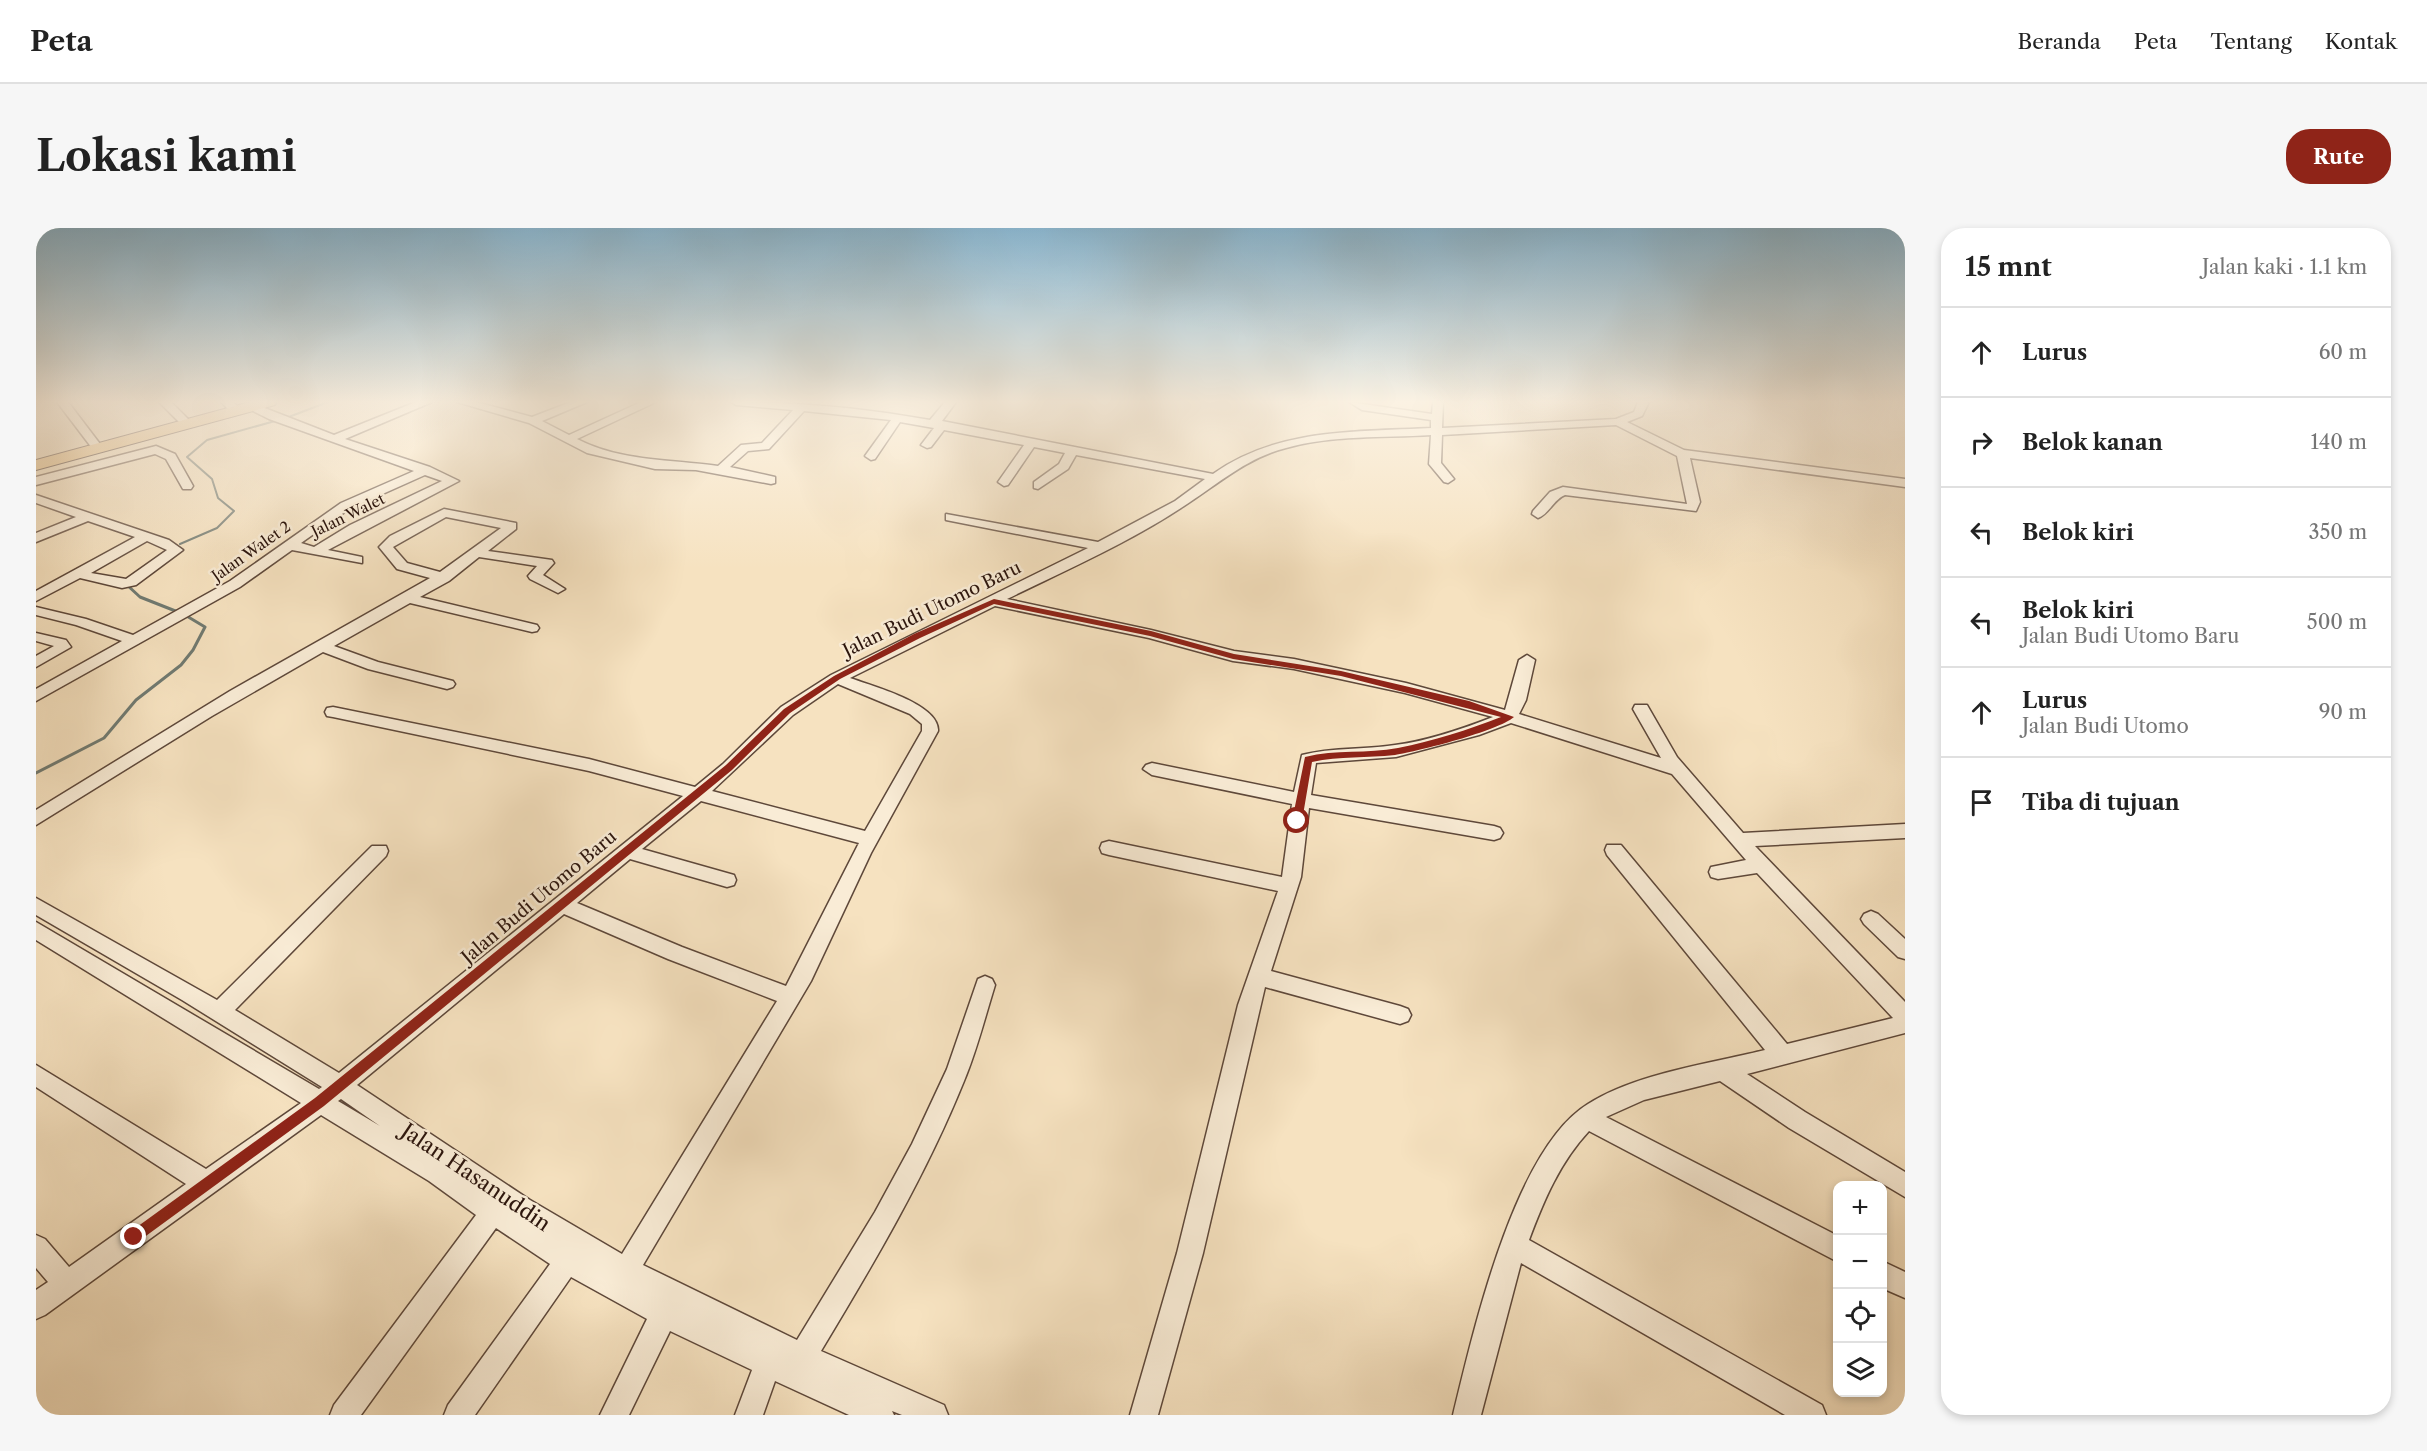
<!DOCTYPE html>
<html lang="id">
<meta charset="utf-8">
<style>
:root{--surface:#fff;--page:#f6f6f6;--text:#222;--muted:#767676;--line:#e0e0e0;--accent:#8f2418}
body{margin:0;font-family:"Libre Caslon Text",serif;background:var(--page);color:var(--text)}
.controls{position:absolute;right:18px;bottom:18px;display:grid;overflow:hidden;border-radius:12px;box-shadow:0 3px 9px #0003}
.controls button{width:54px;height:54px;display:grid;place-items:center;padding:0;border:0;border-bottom:2px solid var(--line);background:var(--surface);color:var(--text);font:30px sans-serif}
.stop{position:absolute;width:18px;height:18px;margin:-14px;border:4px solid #8f2418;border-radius:50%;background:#fff}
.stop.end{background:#8f2418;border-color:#fff;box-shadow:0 2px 6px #0008}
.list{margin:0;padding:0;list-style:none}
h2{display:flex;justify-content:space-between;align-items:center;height:78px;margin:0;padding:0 24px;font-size:26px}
h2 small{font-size:20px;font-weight:400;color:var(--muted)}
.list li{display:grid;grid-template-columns:39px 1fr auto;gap:18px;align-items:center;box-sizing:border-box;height:90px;padding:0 24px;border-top:2px solid var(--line)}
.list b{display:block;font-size:22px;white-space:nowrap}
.list p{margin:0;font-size:20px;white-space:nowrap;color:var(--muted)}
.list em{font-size:20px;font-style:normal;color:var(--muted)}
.icon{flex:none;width:33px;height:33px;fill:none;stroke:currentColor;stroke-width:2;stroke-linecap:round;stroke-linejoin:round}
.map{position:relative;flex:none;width:1869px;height:1187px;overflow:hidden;border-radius:24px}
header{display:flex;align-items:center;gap:36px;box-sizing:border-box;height:84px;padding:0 30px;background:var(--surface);border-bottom:2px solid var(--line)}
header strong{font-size:28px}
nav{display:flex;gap:33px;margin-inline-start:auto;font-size:21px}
.intro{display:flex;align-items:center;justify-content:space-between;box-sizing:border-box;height:144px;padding:0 36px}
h1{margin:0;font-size:42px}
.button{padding:15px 27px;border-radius:24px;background:var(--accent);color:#fff;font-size:21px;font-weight:700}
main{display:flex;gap:36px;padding:0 36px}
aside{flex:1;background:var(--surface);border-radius:24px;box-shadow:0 3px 9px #0003}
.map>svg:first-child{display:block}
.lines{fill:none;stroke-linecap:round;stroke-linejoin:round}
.stream-far1{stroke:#707a71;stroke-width:2}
.stream{stroke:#707a71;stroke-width:3}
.minor-casing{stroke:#5e483a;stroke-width:3}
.highway-casing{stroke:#2c150d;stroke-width:2}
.minor{fill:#f9ecd6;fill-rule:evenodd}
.highway{fill:#ebc180;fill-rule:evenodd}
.route{fill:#8f2418}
.labels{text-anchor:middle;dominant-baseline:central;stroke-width:5;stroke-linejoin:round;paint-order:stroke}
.far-street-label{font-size:15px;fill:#2c150d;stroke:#f9ecd6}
.street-label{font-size:18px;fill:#2c150d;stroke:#f9ecd6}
.near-street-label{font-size:21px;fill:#2c150d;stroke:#f9ecd6}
</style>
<header>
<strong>Peta</strong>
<nav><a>Beranda</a><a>Peta</a><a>Tentang</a><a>Kontak</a></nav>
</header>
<div class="intro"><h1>Lokasi kami</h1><a class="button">Rute</a></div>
<main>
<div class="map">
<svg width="1869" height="1187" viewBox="0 0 1869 1187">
<rect width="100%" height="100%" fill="#f6e2c0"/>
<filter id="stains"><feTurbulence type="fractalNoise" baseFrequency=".00333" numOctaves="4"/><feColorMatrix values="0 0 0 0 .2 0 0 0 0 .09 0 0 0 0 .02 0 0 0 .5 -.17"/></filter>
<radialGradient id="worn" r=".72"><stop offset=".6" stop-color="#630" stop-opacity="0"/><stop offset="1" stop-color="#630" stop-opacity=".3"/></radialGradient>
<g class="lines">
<g class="stream-far1">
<polyline points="250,190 292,174"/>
<polyline points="144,316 181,300 198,283 182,270 176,251 151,229 171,212 239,193"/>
</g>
<g class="stream">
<polyline points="93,355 91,357 104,369 142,384"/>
<polyline points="0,545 68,510 100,472 145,437 157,422 169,399 149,387"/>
</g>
<defs>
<g id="minor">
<polygon points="21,174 32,174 64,216 64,220 56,220"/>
<polygon points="123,174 135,174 154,193 144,195"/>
<polygon points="185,174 197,174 203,180 193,182"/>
<path d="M 380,174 L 396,174 L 309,211 L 394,239 L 423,253 L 292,322 L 326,329 L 326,335 L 256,322 L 204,359 L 0,473 L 0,461 L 86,413 L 40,397 L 0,387 L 0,379 L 50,391 L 97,407 L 194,353 L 305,275 L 378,243 L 233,191 L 213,181 L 213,177 L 221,177 L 298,207 ZM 389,247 L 406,253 L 314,297 L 278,319 L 265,315 L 313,281 Z"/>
<path d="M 421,174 L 440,174 L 496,189 L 535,174 L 551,174 L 506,193 L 533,207 L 605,174 L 620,174 L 541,211 C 586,234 634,231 682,238 L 705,217 L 726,215 L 757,182 L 700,177 L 695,174 C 762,174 828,180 894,192 L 909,174 L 920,174 L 906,193 L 1177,246 C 1241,200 1321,204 1395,200 L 1395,192 L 1326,182 L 1313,174 L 1396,186 L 1397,174 L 1407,174 L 1406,200 L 1580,191 L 1598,184 L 1602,174 L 1613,174 L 1606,188 L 1591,194 L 1648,222 L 1869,251 L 1869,259 L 1654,230 L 1664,274 L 1660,283 L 1529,267 C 1517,272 1513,286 1502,290 L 1496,286 L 1497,283 L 1514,264 L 1527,259 L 1651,276 L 1641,228 L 1580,197 L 1406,207 L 1405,235 L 1418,251 L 1412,255 L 1408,254 L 1393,236 L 1395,207 C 1347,210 1296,207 1250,220 C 1210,230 1181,257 1148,278 C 1094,314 1030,342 971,371 L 1115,402 L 1198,423 L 1258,431 L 1370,455 L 1469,482 L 1483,432 L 1491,427 L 1499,432 L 1490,472 L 1483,486 L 1625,530 L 1597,481 L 1599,477 L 1611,477 L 1641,529 L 1707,605 L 1869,596 L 1869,610 L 1719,618 L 1869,774 L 1869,805 L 1711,846 L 1769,884 L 1869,944 L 1869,969 L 1753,900 L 1684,853 L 1608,872 L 1570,889 L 1802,1008 L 1802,1034 L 1553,903 C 1524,934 1508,972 1493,1012 L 1786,1177 L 1790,1187 L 1749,1187 L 1485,1035 L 1445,1187 L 1417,1187 C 1437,1105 1478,921 1552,876 C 1601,845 1673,836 1729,822 L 1571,627 L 1569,622 L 1571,617 L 1585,617 L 1751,816 L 1857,790 L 1721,645 L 1682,651 L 1675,649 L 1673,644 L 1675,639 L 1710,632 L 1636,546 L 1475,495 L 1443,507 L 1360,529 L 1280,535 L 1275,567 L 1458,598 L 1464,600 L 1467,605 L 1464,610 L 1458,612 L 1273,580 L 1265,649 L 1235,743 L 1364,778 L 1372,781 L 1375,787 L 1372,793 L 1364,796 L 1229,759 L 1167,1025 L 1122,1187 L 1094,1187 L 1141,1025 L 1202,777 L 1242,663 L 1073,627 L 1066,625 L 1064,620 L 1066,615 L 1073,613 L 1246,649 L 1256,576 L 1116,547 L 1107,541 L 1110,537 L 1116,535 L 1258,564 L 1266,527 C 1296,519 1328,522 1359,517 C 1392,513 1426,501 1457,489 L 1369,465 L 1258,441 L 1197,433 L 1113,410 L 959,378 L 814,450 C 836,458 904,476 902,503 L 835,625 L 775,753 L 607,1037 L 761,1112 L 839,984 L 876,916 L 911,841 L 942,751 L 949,748 L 956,751 L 959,757 C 949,789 941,822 928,853 C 890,947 838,1035 785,1123 L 908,1177 L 912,1187 L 866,1187 L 856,1183 L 858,1187 L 813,1187 L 739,1153 L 727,1187 L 699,1187 L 716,1142 L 634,1103 L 593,1187 L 564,1187 L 611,1091 L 535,1049 L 439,1187 L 408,1187 L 412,1177 L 514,1036 L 460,1000 L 325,1187 L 294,1187 L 298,1177 L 440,987 L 393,953 L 285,887 L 9,1087 L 0,1091 L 0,1062 L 12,1054 L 0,1040 L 0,1007 L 9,1011 L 33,1039 L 150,956 L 0,859 L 0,837 L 170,941 L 265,875 L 0,712 L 0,694 L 283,861 L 286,859 L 146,772 L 0,687 L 0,670 L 181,772 L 336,618 L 350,618 L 352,623 L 350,628 L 199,782 L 303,845 L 647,568 L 553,543 L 297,489 L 291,488 L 289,484 L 291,480 L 297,479 L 553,531 L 659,559 L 687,536 L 745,479 L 795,447 L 1052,320 L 915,293 L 910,292 L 910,286 L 1062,314 L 1139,273 L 1169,251 L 1040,227 L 1032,241 L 1002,261 L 998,260 L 998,254 L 1023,236 L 1029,225 L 998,219 L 972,257 L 968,258 L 962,254 L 988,217 L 908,202 L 895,219 L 891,220 L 885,217 L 898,200 L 864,194 L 839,231 L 835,232 L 829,228 L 855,192 L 768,183 L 733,221 L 712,223 L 694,239 L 739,249 L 739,255 L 735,256 L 660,242 L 619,241 L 551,225 L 493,195 ZM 802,456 L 874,486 L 886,496 L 886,503 L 829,603 L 676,563 L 757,487 ZM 665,573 L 823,615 L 750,758 L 646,719 L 541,675 L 594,631 L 691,659 L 698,657 L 700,652 L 698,647 L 606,621 ZM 528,686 L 632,731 L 741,773 L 586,1026 L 494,972 L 321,857 ZM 305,871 L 344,898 L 302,873 Z"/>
<polygon points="120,218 139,226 157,258 155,261 147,261 130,231 119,226 0,257 0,249"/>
<path d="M 0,267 L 133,312 L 147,322 L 100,357 L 86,360 L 44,350 L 0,373 L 0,363 L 99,309 L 52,293 L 0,314 L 0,305 L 40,289 L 0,275 ZM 111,313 L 131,322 L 90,351 L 55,345 Z"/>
<path d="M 408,281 L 480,295 L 480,301 L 452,323 L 516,332 L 518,335 L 507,347 L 529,361 L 522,365 L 494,351 L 492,348 L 501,338 L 443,329 L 413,353 L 384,369 L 501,397 L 503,400 L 501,403 L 496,404 L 374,375 L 298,418 L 342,434 L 417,453 L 419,456 L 417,459 L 411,461 L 332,441 L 287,424 L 176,488 L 0,597 L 0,582 L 194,463 L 394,350 L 361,341 L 343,319 L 354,308 ZM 410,289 L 465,300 L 404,344 L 371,335 L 357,319 Z"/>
<polygon points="0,405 30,412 35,419 0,439 0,428 18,418 0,413"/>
<polygon points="1835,683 1842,686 1869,711 1869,731 1862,729 1828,696 1825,691 1828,686"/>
<polygon points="1846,1033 1869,1044 1869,1070 1846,1060"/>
</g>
<polygon id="highway" points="214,174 241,174 239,177 0,242 0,232"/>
</defs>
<use href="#minor" class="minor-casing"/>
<use href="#highway" class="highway-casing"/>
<use href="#minor" class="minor"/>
<use href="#highway" class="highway"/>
</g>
<linearGradient id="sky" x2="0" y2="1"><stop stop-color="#8ab8d3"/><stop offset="0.51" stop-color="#fbf2e3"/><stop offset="1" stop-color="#fbf2e3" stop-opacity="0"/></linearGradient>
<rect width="1869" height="341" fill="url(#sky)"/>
<path class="route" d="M 958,371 L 1115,403 L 1198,426 L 1305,443 L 1433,473 L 1478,489 C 1462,503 1383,523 1359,527 C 1331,530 1304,528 1276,534 L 1266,593 L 1261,596 L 1256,593 L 1269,529 C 1300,521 1331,526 1362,520 C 1397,513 1432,502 1465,489 L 1305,448 L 1197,431 L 1114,408 L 958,376 L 884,410 L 804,451 L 754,485 L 696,542 L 288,878 L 103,1013 L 94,1013 L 94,1004 L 279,870 L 690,537 L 748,481 L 798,448 L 878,406 Z"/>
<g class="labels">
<g class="far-street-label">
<text transform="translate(312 287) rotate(-26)">Jalan Walet</text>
<text transform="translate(215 323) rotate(-35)">Jalan Walet 2</text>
</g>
<g class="street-label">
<text transform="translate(896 381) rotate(-26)">Jalan Budi Utomo Baru</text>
<text transform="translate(503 669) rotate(-40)">Jalan Budi Utomo Baru</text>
</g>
<g class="near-street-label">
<text transform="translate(440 949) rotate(34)">Jalan Hasanuddin</text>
</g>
</g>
<rect width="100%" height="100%" filter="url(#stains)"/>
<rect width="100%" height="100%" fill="url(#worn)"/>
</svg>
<div class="controls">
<button>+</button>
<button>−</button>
<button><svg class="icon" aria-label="locate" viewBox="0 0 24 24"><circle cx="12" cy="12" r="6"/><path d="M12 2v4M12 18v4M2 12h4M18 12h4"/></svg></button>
<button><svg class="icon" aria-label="layers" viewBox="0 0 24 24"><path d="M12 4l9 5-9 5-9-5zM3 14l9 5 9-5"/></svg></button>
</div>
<div class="stop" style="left:1261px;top:593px"></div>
<div class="stop end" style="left:98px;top:1009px"></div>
</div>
<aside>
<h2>15 mnt<small>Jalan kaki · 1.1 km</small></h2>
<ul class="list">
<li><svg class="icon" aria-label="ahead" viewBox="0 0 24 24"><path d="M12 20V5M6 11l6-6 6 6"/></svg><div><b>Lurus</b></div><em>60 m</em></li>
<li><svg class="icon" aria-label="right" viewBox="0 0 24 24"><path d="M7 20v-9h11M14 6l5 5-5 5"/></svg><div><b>Belok kanan</b></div><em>140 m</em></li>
<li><svg class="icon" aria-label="left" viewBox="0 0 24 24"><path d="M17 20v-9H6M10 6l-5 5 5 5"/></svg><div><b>Belok kiri</b></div><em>350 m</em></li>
<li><svg class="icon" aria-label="left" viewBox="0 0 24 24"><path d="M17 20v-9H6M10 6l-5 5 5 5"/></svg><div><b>Belok kiri</b><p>Jalan Budi Utomo Baru</p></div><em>500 m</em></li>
<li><svg class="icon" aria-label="ahead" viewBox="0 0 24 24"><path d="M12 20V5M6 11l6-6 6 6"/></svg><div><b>Lurus</b><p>Jalan Budi Utomo</p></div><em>90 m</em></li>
<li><svg class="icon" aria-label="arrive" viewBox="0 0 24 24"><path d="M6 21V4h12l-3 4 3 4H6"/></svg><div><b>Tiba di tujuan</b></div></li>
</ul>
</aside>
</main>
